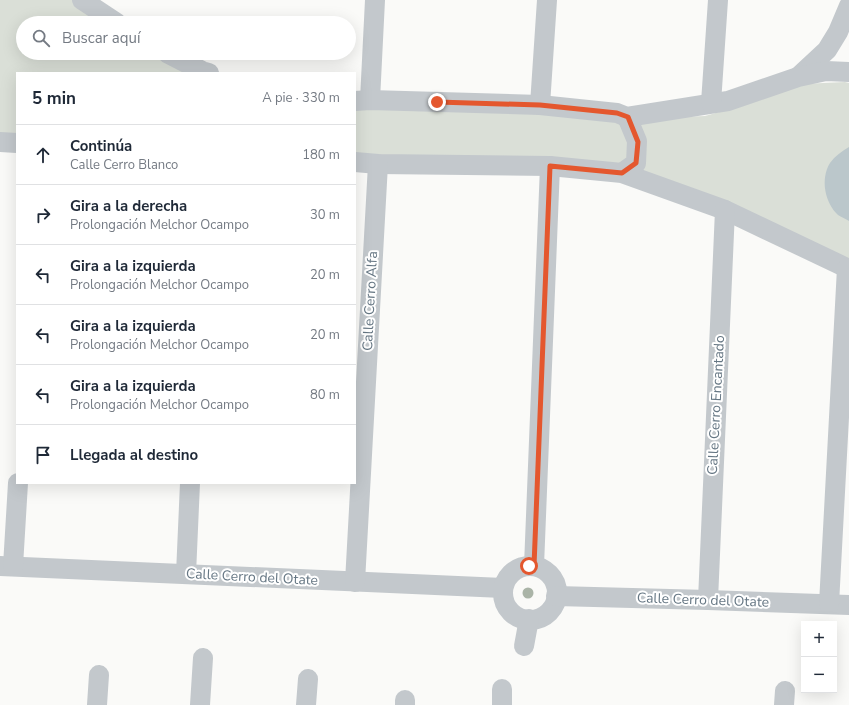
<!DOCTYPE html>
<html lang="es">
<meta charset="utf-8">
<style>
:root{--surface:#fff;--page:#f6f6f7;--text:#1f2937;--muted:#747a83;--line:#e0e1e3}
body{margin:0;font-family:"Nunito Sans",sans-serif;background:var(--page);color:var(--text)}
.controls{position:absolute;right:12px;bottom:12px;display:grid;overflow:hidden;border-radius:0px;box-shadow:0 4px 16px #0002}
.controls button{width:36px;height:36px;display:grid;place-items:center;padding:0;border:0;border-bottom:1px solid var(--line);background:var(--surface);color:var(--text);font:20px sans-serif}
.stop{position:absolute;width:12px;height:12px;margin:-9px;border:3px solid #e4572e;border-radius:50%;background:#fff}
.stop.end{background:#e4572e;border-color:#fff;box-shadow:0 1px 4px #0008}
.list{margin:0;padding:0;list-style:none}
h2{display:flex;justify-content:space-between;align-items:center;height:52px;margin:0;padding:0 16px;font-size:17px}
h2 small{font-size:13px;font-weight:400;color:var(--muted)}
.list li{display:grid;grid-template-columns:26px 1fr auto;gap:12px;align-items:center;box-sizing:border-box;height:60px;padding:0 16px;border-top:1px solid var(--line)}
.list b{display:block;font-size:15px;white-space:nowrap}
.list p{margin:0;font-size:13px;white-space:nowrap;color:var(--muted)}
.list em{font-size:13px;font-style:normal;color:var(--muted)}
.icon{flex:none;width:22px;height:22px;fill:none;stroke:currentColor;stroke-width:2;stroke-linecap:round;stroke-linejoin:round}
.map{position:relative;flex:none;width:849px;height:705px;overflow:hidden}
.search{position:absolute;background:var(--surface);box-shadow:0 4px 16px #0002;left:16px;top:16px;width:340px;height:44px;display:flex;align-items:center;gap:10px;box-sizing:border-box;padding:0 14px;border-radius:22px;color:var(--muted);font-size:15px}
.panel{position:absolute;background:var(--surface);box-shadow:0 4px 16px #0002;left:16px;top:72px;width:340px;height:412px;border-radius:0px}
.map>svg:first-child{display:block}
.green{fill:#dadfd7}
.water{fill:#bbc7cb}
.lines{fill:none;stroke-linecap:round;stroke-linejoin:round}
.minor{stroke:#c3c8cc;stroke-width:20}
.tree{fill:#aab4a7}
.route{stroke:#e4572e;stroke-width:5}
.labels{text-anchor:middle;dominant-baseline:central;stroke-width:4;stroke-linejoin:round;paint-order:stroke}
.street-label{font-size:14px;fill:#657683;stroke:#fff}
</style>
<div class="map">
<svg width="849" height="705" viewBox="0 0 849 705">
<rect width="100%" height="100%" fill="#fafaf8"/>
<g class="green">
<polygon points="0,0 78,0 112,23 23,23 23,53 162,53 201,73 17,73 17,136 0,134"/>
<polygon points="845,82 849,83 849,263 624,170 355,160 355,103 628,119 705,116 730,109 802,84"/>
</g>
<path class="water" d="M 849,147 L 849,221 C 846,219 841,217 838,215 C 825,203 820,179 830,163 C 835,156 842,151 849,147 Z"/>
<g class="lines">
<g class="minor">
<polyline points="82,0 117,23"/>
<polyline points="167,53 202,71 209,73"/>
<polyline points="799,76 827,50 838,32 849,6"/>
<polyline points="370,100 375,0"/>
<polyline points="355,101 370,100 540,105 617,113 627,117 728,101 798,77 826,71 849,72"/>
<polyline points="711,103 718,0"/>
<polyline points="540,105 547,0"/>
<polyline points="0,142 17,143"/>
<polyline points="355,162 378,164 550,166 622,173 725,210 849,269"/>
<polyline points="622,173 636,163 637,141 627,117"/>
<polyline points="0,566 503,588"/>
<polyline points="13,566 18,483"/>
<polyline points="534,566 550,166"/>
<circle cx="530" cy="593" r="27"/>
<polyline points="186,574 190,483"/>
<polyline points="355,582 378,164"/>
<polyline points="556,596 708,600 849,605"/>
<polyline points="708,600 725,210"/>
<polyline points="829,604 847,268"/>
<polyline points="524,646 529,619"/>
<polyline points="97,705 99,675"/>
<polyline points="200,705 203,658"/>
<polyline points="306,705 308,679"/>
<polyline points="405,705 405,700"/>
<polyline points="502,705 502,689"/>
<polyline points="784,705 785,691"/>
</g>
</g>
<circle class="tree" cx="528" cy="593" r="5.5"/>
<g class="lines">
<polyline class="route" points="437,102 540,105 617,113 628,117 638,142 636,163 622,173 550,166 534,566 529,566"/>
</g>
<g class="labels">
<g class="street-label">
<text transform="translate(370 301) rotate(-87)">Calle Cerro Alfa</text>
<text transform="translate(716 405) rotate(-87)">Calle Cerro Encantado</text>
<text transform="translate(252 577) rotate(3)">Calle Cerro del Otate</text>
<text transform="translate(703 600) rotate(2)">Calle Cerro del Otate</text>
</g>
</g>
</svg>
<div class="controls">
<button>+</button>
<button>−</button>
</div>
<div class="stop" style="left:529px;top:566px"></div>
<div class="stop end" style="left:437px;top:102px"></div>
<div class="search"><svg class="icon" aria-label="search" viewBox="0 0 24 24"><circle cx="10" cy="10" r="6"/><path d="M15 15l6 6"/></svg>Buscar aquí</div>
<section class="panel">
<h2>5 min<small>A pie · 330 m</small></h2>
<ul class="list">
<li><svg class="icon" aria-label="ahead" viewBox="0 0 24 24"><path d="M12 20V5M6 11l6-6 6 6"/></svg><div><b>Continúa</b><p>Calle Cerro Blanco</p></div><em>180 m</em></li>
<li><svg class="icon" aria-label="right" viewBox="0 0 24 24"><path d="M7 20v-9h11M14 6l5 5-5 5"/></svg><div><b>Gira a la derecha</b><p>Prolongación Melchor Ocampo</p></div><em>30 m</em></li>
<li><svg class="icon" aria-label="left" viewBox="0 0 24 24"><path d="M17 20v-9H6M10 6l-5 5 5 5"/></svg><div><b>Gira a la izquierda</b><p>Prolongación Melchor Ocampo</p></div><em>20 m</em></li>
<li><svg class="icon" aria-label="left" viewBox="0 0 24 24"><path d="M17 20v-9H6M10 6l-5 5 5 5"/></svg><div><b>Gira a la izquierda</b><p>Prolongación Melchor Ocampo</p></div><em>20 m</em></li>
<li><svg class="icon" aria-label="left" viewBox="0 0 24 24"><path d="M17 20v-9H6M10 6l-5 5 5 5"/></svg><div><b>Gira a la izquierda</b><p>Prolongación Melchor Ocampo</p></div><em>80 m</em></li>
<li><svg class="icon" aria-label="arrive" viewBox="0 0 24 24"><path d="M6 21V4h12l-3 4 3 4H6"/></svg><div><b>Llegada al destino</b></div></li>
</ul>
</section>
</div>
